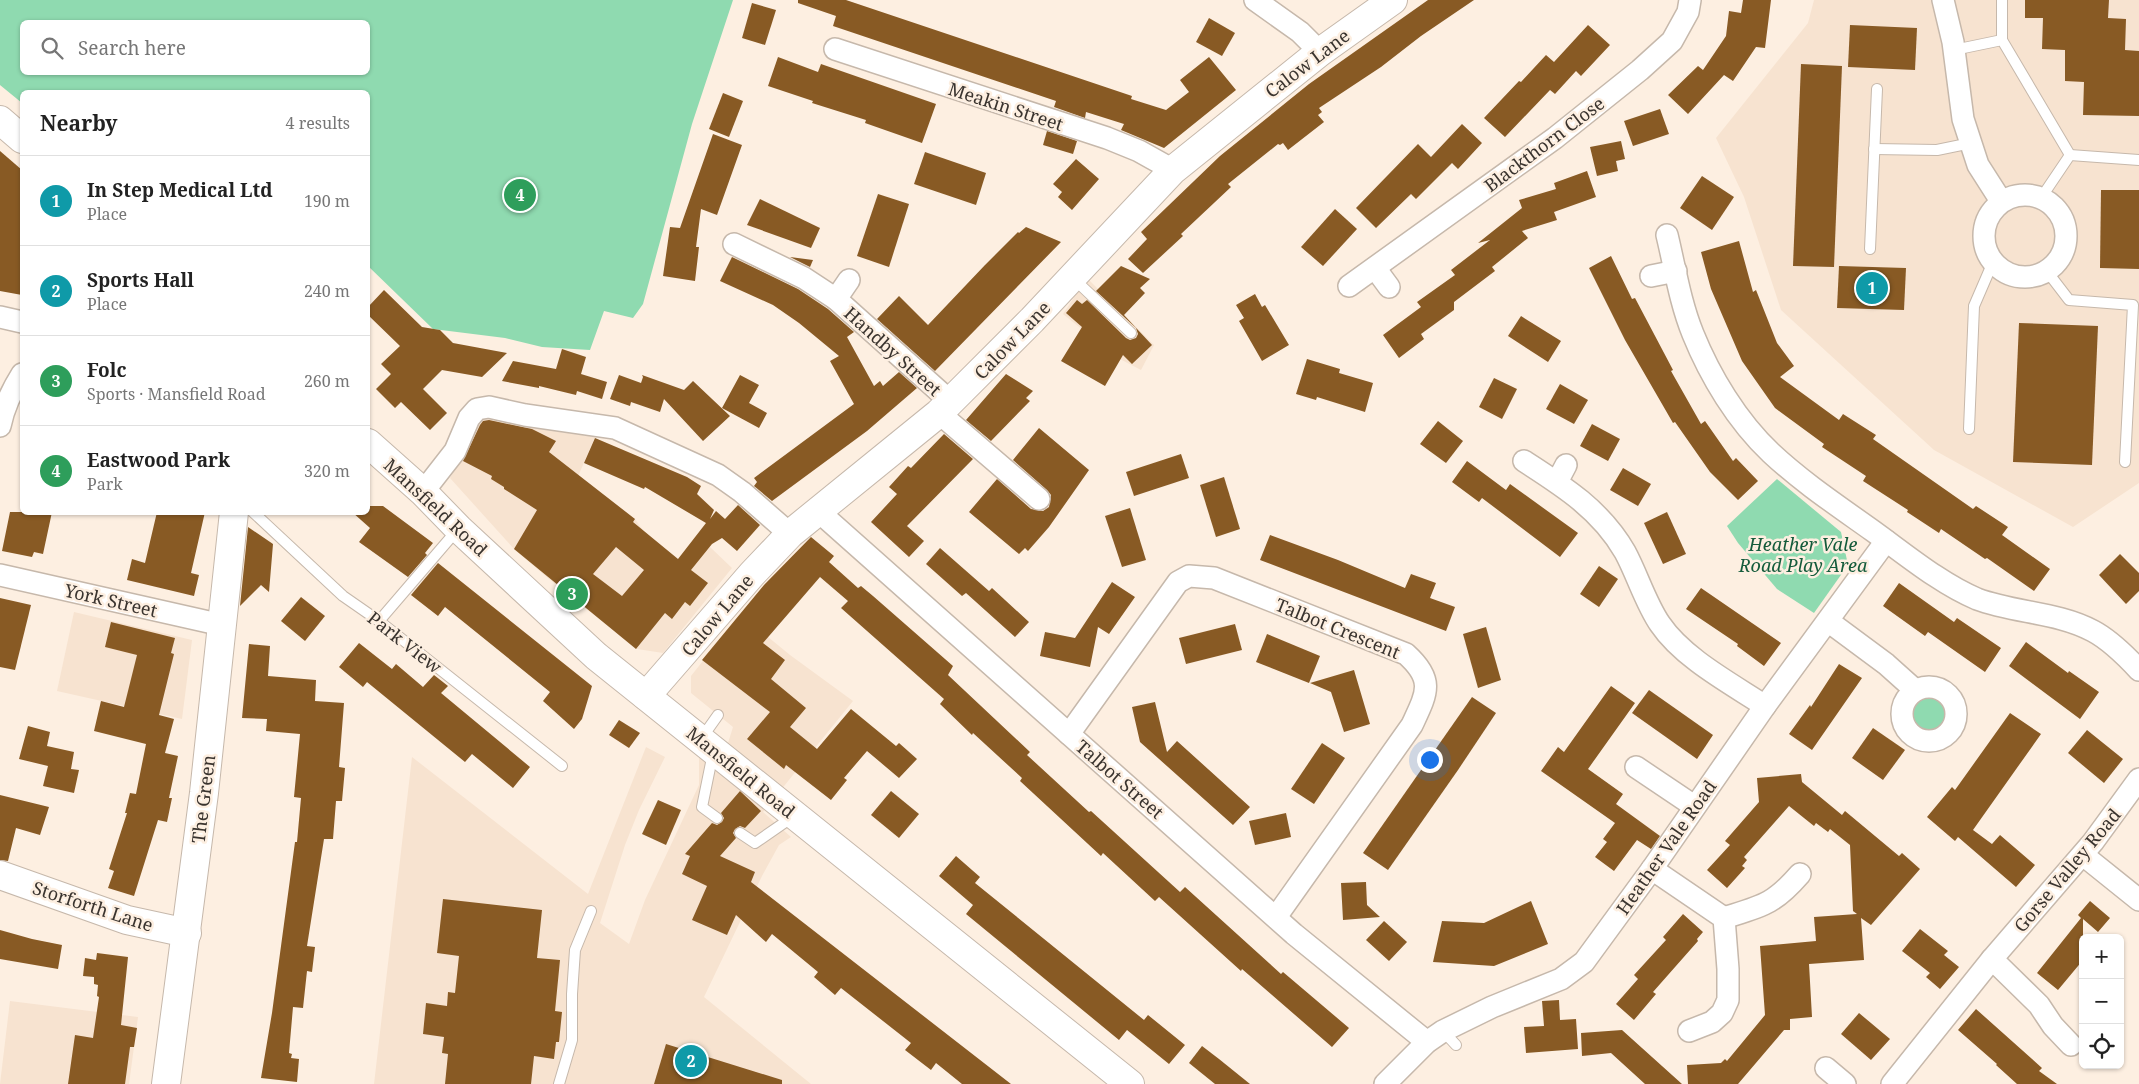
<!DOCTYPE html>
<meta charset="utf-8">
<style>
:root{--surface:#fff;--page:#f2f2f2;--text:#222;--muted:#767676;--line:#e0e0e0;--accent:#0f766e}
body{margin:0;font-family:"Noto Serif",serif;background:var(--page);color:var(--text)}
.controls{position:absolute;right:15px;bottom:15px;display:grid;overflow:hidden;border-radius:8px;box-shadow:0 1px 4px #0004}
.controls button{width:45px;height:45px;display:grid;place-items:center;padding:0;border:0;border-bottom:1px solid var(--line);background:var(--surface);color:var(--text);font:25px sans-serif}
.you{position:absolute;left:1429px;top:759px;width:18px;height:18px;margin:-12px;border:4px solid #fff;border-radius:50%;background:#1a73e8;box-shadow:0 0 0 8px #1a73e833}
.badge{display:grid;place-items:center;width:32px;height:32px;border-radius:50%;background:var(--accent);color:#fff;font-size:16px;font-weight:700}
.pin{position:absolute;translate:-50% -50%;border:2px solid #fff;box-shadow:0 1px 5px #0006}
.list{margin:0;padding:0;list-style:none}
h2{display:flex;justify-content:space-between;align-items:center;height:65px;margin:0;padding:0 20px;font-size:21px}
h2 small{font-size:16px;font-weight:400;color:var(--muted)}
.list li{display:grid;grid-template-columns:32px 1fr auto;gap:15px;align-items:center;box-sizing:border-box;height:90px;padding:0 20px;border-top:1px solid var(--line)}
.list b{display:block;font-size:19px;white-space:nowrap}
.list p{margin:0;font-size:16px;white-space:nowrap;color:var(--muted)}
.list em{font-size:16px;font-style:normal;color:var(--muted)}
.icon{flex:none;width:28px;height:28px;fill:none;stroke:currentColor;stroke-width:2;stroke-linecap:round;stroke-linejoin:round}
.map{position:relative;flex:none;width:2139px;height:1084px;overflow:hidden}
.search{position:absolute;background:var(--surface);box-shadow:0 1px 4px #0004;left:20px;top:20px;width:350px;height:55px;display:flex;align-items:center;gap:12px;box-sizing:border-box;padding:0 18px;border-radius:8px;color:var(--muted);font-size:19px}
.panel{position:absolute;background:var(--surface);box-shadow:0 1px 4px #0004;left:20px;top:90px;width:350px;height:425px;border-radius:8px}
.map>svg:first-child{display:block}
.built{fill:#f7e3d0}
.green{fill:#8fdab0;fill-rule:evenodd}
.building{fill:#885a24;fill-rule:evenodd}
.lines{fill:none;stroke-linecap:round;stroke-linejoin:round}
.lane-casing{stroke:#c6b8ab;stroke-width:12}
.street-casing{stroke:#c6b8ab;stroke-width:24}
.secondary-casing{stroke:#c6b8ab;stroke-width:30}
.lane{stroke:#fff;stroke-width:10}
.street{stroke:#fff;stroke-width:21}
.secondary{stroke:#fff;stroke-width:28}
.labels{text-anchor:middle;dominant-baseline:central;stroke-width:5;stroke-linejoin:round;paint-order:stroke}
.street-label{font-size:18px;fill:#3a342f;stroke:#fdefe1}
.park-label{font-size:18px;font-style:italic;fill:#145b3b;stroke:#fdefe1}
</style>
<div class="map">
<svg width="2139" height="1084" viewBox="0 0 2139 1084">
<rect width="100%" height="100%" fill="#fdefe1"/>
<g class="built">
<polygon points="1814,0 2139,0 2139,483 2073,527 1934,450 1781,310 1744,197 1716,138 1808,23"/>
<polygon points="1087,278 1154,345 1141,370 1118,358 1063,314"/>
<polygon points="486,412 528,423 547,430 595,437 576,481 635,519 645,533 678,559 710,547 732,568 663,653 637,649 549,579 514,549 450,478"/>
<polygon points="74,612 192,640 182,719 57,691"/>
<polygon points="740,614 790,655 853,701 763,812 791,837 779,845 762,876 704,997 811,1084 374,1084 412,757 588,894 646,747 665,757 639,810 625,845 600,923 629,944 645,900 699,785 699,756 719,772 733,727 691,693 691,676"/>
<polygon points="10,1001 138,1017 129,1084 0,1084"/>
</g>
<g class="green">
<path d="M 0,0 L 733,0 L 692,124 L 643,304 L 633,318 L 604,311 L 590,350 L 542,347 L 505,338 L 433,329 L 368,266 L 368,92 L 22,92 L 22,103 L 0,85 ZM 368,22 L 368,72 L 22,72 L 22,22 Z"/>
<polygon points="1777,479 1841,532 1848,565 1814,613 1777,589 1738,543 1727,526"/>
<circle cx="1929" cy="713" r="17"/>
</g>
<g class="building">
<polygon points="798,0 846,0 1132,96 1131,99 1166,110 1189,92 1180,80 1209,57 1236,90 1164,148 1121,130 1124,124 1086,112 1085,118 1054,107 1056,101 833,26 836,16 798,3"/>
<polygon points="1428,0 1474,0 1421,36 1381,67 1319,108 1322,112 1318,115 1324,122 1288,150 1283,143 1280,145 1278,144 1228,184 1231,187 1181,234 1183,236 1143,273 1128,259 1147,239 1141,232 1220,156 1309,84"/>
<polygon points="1743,0 1771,0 1765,48 1756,47 1733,81 1724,75 1688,114 1668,95 1698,66 1703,70 1726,36 1729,11 1741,13"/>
<polygon points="2025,0 2109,0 2108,18 2126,19 2125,50 2139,51 2139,116 2083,115 2084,82 2065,81 2065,50 2042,49 2043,18 2025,18"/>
<polygon points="752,3 776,10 765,45 742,38"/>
<polygon points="1209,18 1235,33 1222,56 1196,42"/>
<polygon points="1588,25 1610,45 1581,76 1576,71 1555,94 1550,90 1505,137 1484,118 1519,81 1521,82 1546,55 1554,62"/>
<polygon points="1850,25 1917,28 1915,70 1848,67"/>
<polygon points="778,57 818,72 821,64 936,104 922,143 865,123 866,120 812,103 813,101 768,86"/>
<polygon points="1801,64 1842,66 1834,267 1793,266"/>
<polygon points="723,93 743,101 729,137 709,129"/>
<polygon points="1660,109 1669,134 1633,146 1624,121"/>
<polygon points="1462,124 1482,143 1458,169 1452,163 1416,199 1411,194 1376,228 1356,208 1418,144 1431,157"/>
<polygon points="1047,131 1077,141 1073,154 1043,145"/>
<polygon points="713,134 742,145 717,215 701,209 696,247 699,247 695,281 663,276 670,227 680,228"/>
<polygon points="1621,141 1625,159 1616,161 1618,171 1597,176 1590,147"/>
<polygon points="0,151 22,170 22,295 0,291"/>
<polygon points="925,152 986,173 976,205 914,184"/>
<polygon points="1076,159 1099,179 1072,210 1058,197 1062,192 1053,184"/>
<polygon points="1587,171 1596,197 1554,212 1557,220 1522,231 1528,238 1492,267 1495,271 1454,302 1454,310 1421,334 1424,339 1399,358 1383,335 1421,307 1417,302 1455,275 1451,270 1490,240 1478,243 1522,208 1519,200 1556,189 1554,183"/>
<polygon points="1702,176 1734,197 1712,230 1680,208"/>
<polygon points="2101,190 2139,190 2139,269 2100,268"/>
<polygon points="878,194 909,204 889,267 857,256"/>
<polygon points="760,199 820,228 811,248 747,225"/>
<polygon points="1335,209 1357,229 1323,266 1301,247"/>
<polygon points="1026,227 1061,242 935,371 877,319 899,296 928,325 985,265 1018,232 1019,233"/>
<polygon points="1739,241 1753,292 1756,290 1777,343 1794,366 1780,377 1839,420 1843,414 1876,435 1873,439 1973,509 1976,506 2008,527 2002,535 2050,569 2034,591 1987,558 1985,559 1941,529 1939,533 1907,512 1908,510 1863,481 1866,476 1822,447 1824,444 1775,408 1742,361 1711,289 1701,252"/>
<polygon points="1611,256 1632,299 1635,298 1673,370 1671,371 1701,424 1705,421 1733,461 1736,458 1758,481 1738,500 1710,472 1675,422 1673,423 1625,340 1589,268"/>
<polygon points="732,257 798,289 828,309 854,332 847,337 874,386 880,381 883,386 899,372 917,388 867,431 772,501 754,486 757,482 754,478 854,404 830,361 839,356 799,323 773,305 720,281"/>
<polygon points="790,257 813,260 810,267"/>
<polygon points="1121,266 1150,279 1140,288 1145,293 1124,315 1152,345 1132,364 1123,355 1105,386 1061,361 1082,327 1066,313 1077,300 1082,304 1087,300 1126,338 1130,340 1136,338 1138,334 1136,328 1096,291"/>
<polygon points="1839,266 1906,268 1904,310 1837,308"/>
<polygon points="384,290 422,327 440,330 453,343 507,353 482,377 442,370 423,389 447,413 430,430 401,402 395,408 376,389 391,374 381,364 400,346 368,315 368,307"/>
<polygon points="1255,294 1262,307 1265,305 1289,345 1262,361 1239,321 1244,318 1236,305"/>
<polygon points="1521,316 1561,341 1548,362 1508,336"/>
<polygon points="2019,323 2098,326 2092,465 2013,462"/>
<polygon points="562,349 586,357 581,374 607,382 602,399 577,391 576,395 539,386 539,388 502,381 513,361 556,369"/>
<polygon points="1307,359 1340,369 1339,373 1373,383 1365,412 1317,397 1316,400 1296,394"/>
<polygon points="1006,374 1033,391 1026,398 1030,401 991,441 966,420"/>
<polygon points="619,375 641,383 643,377 642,375 684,390 693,381 730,416 703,441 664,399 660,412 631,402 630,406 610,399"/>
<polygon points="740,375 759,385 749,403 767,413 759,428 722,408"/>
<polygon points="1494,378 1517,389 1502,419 1479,407"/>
<polygon points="1560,384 1588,400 1574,424 1546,409"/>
<path d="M 489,420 L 532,429 L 556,441 L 549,452 L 635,519 L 633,522 L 678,559 L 706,523 L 645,487 L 644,489 L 584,463 L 595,438 L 687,477 L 701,486 L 697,494 L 714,510 L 710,519 L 716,511 L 725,519 L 738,505 L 760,525 L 737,551 L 722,538 L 712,544 L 691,570 L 708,583 L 690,606 L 685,602 L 672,619 L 665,613 L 636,649 L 514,549 L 537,510 L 504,489 L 504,487 L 491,479 L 492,476 L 463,461 L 480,425 L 483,421 ZM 616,547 L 644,570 L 622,596 L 593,574 Z"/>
<polygon points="1438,421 1463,441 1446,463 1420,444"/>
<polygon points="1592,424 1620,439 1608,461 1580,446"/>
<polygon points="1039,428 1089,470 1049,527 1028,551 1025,548 1019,554 969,512 997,479 1031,509 1043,511 1049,507 1051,495 1047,490 1013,460"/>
<polygon points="944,434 973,459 907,526 924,541 909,557 871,522 897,494 889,487 908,466 911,468"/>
<polygon points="1181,454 1189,478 1134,496 1126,472"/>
<polygon points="1467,461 1506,490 1510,484 1578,533 1560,557 1482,498 1479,502 1452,482"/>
<polygon points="1623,468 1651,484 1638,506 1610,490"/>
<polygon points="1224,477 1240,529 1216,537 1200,485"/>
<polygon points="368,506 383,506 433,543 425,553 427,555 408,577 359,542 370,528 352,512 368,512"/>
<polygon points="1130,508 1146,560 1122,567 1105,516"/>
<polygon points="10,512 52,512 43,554 34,552 32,557 2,551"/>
<polygon points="157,512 205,512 191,573 199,575 194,596 127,580 132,559 145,563"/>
<polygon points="1667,512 1686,554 1663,564 1644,523"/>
<polygon points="248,527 273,544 269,592 261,585 240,606"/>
<polygon points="1270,535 1338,560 1405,588 1411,574 1436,583 1430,598 1455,607 1446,631 1260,560"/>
<polygon points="811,537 834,556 829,562 858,588 861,586 873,596 953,666 948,675 1030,752 1027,755 1089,812 1091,811 1180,892 1185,887 1281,974 1283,972 1349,1028 1332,1047 1242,969 1241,971 1159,897 1155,901 1103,853 1101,856 1020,781 1022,778 973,733 972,735 940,704 944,699 841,608 848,601 820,577 763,643 785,660 771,679 806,708 790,727 817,749 851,709 896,746 899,743 917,759 899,778 867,751 844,778 847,780 831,800 786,765 784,769 747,739 770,712 702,660 764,585"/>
<polygon points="940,548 989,591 992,588 1029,622 1015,637 966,593 962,596 926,564"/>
<polygon points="2120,554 2139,573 2139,591 2126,604 2099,575"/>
<polygon points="438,563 592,686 582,719 574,729 543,701 550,692 445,607 438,616 411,595"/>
<polygon points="1599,566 1618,579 1599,607 1580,594"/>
<polygon points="1112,582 1135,597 1109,634 1098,627 1090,667 1040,656 1045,632 1075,638"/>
<polygon points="1899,583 1954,622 1957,618 2001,648 1985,672 1928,632 1925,636 1883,606"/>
<polygon points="1701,588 1781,643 1764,666 1737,646 1738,644 1686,609"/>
<polygon points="301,597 325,616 305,641 281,621"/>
<polygon points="0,598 31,605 15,670 0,667"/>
<polygon points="111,622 175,638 171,653 174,654 159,715 174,719 165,753 178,756 169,798 172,798 167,822 158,820 134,896 108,888 114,871 109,869 127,813 125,813 130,793 136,794 146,744 94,731 101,701 124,707 137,655 105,647"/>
<polygon points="1235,624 1242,650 1186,664 1179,638"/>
<polygon points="1486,627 1501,680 1478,688 1463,634"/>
<polygon points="1267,634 1320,656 1309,683 1256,662"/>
<polygon points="2026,642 2068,673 2069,671 2099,692 2080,719 2009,666"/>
<polygon points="359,643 392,669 396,664 423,687 434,675 448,686 441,693 530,767 513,788 472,754 465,762 367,682 363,687 339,667"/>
<polygon points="249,644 270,646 268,676 316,680 315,701 344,703 339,767 345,768 342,801 336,801 333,839 324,839 307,946 315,947 312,972 307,971 303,1008 293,1007 289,1053 292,1054 291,1058 299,1059 297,1082 261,1078 272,1013 295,842 297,842 301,798 294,797 300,734 266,731 267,719 242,718"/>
<polygon points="1839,664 1862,678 1812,750 1789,734 1810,705 1811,707"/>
<polygon points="1354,670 1370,724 1344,732 1331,692 1310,683"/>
<polygon points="1611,686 1635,703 1588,769 1623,794 1616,804 1660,836 1651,849 1637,840 1614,871 1595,857 1607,842 1603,839 1615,823 1541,771 1558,747 1564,752"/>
<polygon points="1649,690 1713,735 1697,759 1632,713"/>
<polygon points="1472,697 1496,713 1458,770 1388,870 1363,853"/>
<polygon points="1155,702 1167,752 1177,741 1250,807 1233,825 1140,742 1132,707"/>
<polygon points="2010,713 2041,734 1973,830 1992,844 2000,835 2035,865 2016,887 1958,837 1955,841 1927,817 1952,787 1955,790"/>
<polygon points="619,720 640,733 629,748 609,735"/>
<polygon points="28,726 50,732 47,746 74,752 71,769 79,770 74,793 43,786 48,766 19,759"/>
<polygon points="1873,728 1905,750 1883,780 1852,758"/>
<polygon points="2087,730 2123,759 2104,783 2068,753"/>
<polygon points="1322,743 1345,758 1314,804 1291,789"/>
<polygon points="1801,774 1802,782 1842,815 1845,811 1899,856 1902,853 1920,869 1871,925 1861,918 1864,960 1809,964 1812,1017 1790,1019 1790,1030 1784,1030 1738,1084 1688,1084 1687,1065 1721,1063 1725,1059 1727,1061 1765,1015 1760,946 1816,941 1814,917 1857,914 1853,911 1850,845 1830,829 1828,832 1816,823 1814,826 1789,806 1744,857 1747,860 1742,866 1745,868 1727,888 1707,870 1730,845 1725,841 1759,802 1757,778"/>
<polygon points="740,791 761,811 745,828 740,826 735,829 733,833 736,838 720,856 755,872 751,882 1011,1084 962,1084 936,1063 931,1070 905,1050 911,1043 841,988 835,995 814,977 818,972 772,934 766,942 736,915 727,935 692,920 707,886 682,874 690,856 685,854 712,823 717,825 722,822 724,818 721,813"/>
<polygon points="891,791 919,814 899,838 871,815"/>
<polygon points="0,795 49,807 40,835 16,828 8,861 0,860"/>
<polygon points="658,800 681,810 666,845 642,834"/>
<polygon points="1286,813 1291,837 1255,845 1249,821"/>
<polygon points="956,856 980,877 975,883 1144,1020 1148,1015 1185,1045 1169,1064 1127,1030 1119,1040 966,914 973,905 939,876"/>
<polygon points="1366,882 1367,905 1380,917 1343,920 1341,883"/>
<polygon points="443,899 542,910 537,958 560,960 555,1011 562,1012 559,1042 556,1042 554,1059 534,1056 531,1084 445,1084 448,1054 442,1053 444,1037 423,1034 426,1003 447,1006 448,992 455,993 459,956 437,953"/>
<polygon points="1531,901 1548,944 1494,966 1433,962 1442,921 1484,923"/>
<polygon points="2090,901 2110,918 2098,932 2083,919 2083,960 2058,990 2037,973 2081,918 2078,915"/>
<polygon points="1683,914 1703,932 1697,939 1698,941 1653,992 1656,994 1634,1020 1616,1004 1638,979 1634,975 1666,940 1663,937"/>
<polygon points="1384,921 1407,942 1389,961 1366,940"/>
<polygon points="1920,929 1948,951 1944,955 1959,967 1940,989 1926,977 1930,973 1902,951"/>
<polygon points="0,930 32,939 62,945 58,969 0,959"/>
<polygon points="97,953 128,957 121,1025 137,1028 134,1047 130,1047 125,1084 68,1084 75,1035 93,1038 99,997 97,996 98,985 94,984 94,977 83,976 85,958 96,960"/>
<polygon points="1559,1000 1560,1020 1576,1019 1578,1049 1526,1053 1524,1027 1544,1026 1542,1001"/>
<polygon points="1976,1009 2042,1068 2039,1071 2057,1084 2017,1084 1996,1065 1997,1064 1958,1030"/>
<polygon points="1859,1013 1890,1039 1871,1060 1841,1034"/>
<polygon points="1622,1030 1682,1084 1645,1084 1611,1053 1582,1056 1581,1033"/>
<polygon points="666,1044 782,1080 782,1084 654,1084"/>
<polygon points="1202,1046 1219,1059 1250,1084 1215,1084 1189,1063"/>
</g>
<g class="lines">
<defs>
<g id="lane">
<polyline points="2002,40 2002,0"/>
<polyline points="1954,50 2002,40 2070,155"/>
<polyline points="1874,149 1937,150 1971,143"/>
<polyline points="2041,198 2070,155 2139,160"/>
<polyline points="1870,249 1877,89"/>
<polyline points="2046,270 2069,300 2133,305 2125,462"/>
<polyline points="1073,278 1131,333"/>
<polyline points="1969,429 1974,306 1993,262"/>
<polyline points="253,512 343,596 379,621 562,766"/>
<polyline points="379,621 458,529"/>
<polyline points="701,739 718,715"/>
<polyline points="713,753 702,807 717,818"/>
<polyline points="740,833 755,843 794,816"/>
<polyline points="1443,1031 1456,1045"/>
<polyline points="559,1084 572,1040 572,994 575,950 591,911"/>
</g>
<g id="street">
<polyline points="1255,0 1300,32 1320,52"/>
<polyline points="1943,0 1953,42 1963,119 1978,165 2001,201"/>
<polyline points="835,49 1107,138 1139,151 1173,170"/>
<circle cx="2025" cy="236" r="41"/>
<path d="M 1667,235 C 1675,268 1680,302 1693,334 C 1710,376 1737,421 1771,453 C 1802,482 1838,506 1873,531 C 1905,554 1941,584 1977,599 C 2014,613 2058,612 2093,631 C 2110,640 2126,656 2139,670"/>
<polyline points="734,244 804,278 836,299 951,402"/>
<polyline points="1375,268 1389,287"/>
<polyline points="1651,276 1676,271"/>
<polyline points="1349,286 1555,138 1640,70 1672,41 1688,12 1690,0"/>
<polyline points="836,299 849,280"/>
<polyline points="0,317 22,322"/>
<polyline points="939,413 1039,499"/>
<path d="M 0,426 C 4,406 12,390 22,374"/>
<path d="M 1524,461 C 1563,486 1601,510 1625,552 C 1637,574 1646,604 1660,624 C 1683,658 1730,683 1765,706"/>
<polyline points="1557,482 1566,465"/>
<polyline points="423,492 455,451 469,418 477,409 489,407 525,415 615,428 718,475 742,492 790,534"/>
<polyline points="818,511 1294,934 1427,1042"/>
<polyline points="0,575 222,625"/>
<polyline points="1828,621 1886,664 1915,690"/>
<circle cx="1929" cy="714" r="27"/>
<path d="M 1069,734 L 1178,582 L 1189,576 L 1214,578 L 1406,654 C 1435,680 1427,693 1412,725 L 1276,917"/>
<polyline points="1636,767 1694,806"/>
<polyline points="2083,855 2139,900"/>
<polyline points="1652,869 1724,918 1728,969 1728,1000 1722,1013 1712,1022 1689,1031"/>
<path d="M 1724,918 C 1762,906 1773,905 1800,874"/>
<polyline points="1992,959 2039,1005 2053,1026 2071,1045"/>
<polyline points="1826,1068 1845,1084"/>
<polyline points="1385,1084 1427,1042 1443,1031 1492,1007 1561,979 1584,962 1652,869 1765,706 1886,541"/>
<polyline points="1892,1084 1992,959 2093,842 2139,779"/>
</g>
<g id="secondary">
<polyline points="0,120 22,139"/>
<polyline points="368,443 423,492 459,529 596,656 1130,1084"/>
<polyline points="646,696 752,574 790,534 939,413 1032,320 1173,170 1320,52 1393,0"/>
<polyline points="0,875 127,920 187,933"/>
<polyline points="166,1084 204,793 234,512"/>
</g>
</defs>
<use href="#lane" class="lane-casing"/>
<use href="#street" class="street-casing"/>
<use href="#secondary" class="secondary-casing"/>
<use href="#lane" class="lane"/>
<use href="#street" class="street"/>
<use href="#secondary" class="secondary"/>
</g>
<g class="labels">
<g class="street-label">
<text transform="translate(1307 63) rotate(-37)">Calow Lane</text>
<text transform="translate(1006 106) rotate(18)">Meakin Street</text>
<text transform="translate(1544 144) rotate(-37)">Blackthorn Close</text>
<text transform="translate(1012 340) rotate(-46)">Calow Lane</text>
<text transform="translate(893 351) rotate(42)">Handby Street</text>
<text transform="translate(436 507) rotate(43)">Mansfield Road</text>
<text transform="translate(111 600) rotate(13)">York Street</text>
<text transform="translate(717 615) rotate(-50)">Calow Lane</text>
<text transform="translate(1338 628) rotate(22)">Talbot Crescent</text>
<text transform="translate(405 642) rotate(38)">Park View</text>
<text transform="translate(741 772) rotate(39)">Mansfield Road</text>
<text transform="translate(1120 779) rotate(41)">Talbot Street</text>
<text transform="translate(203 799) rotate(-83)">The Green</text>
<text transform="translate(1666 847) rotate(-55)">Heather Vale Road</text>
<text transform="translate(2067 870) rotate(-50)">Gorse Valley Road</text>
<text transform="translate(93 906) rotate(18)">Storforth Lane</text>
</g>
<g class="park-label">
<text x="1803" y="544">Heather Vale<tspan x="1803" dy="21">Road Play Area</tspan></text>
</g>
</g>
</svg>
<div class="controls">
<button>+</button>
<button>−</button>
<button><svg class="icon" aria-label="locate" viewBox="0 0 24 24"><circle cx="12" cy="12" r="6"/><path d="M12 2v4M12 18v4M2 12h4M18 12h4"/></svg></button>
</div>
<div class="you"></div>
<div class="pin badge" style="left:1872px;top:288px;background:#0f9aa8">1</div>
<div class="pin badge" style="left:691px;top:1061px;background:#0f9aa8">2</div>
<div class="pin badge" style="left:572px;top:594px;background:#2e9e5b">3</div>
<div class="pin badge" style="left:520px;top:195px;background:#2e9e5b">4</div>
<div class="search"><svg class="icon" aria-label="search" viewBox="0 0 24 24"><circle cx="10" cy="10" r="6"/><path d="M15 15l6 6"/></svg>Search here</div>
<section class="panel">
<h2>Nearby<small>4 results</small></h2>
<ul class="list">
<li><span class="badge" style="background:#0f9aa8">1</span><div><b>In Step Medical Ltd</b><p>Place</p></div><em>190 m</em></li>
<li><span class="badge" style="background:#0f9aa8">2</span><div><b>Sports Hall</b><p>Place</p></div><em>240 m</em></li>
<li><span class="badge" style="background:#2e9e5b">3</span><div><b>Folc</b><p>Sports · Mansfield Road</p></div><em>260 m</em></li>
<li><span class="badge" style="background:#2e9e5b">4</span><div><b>Eastwood Park</b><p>Park</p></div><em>320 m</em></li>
</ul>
</section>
</div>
